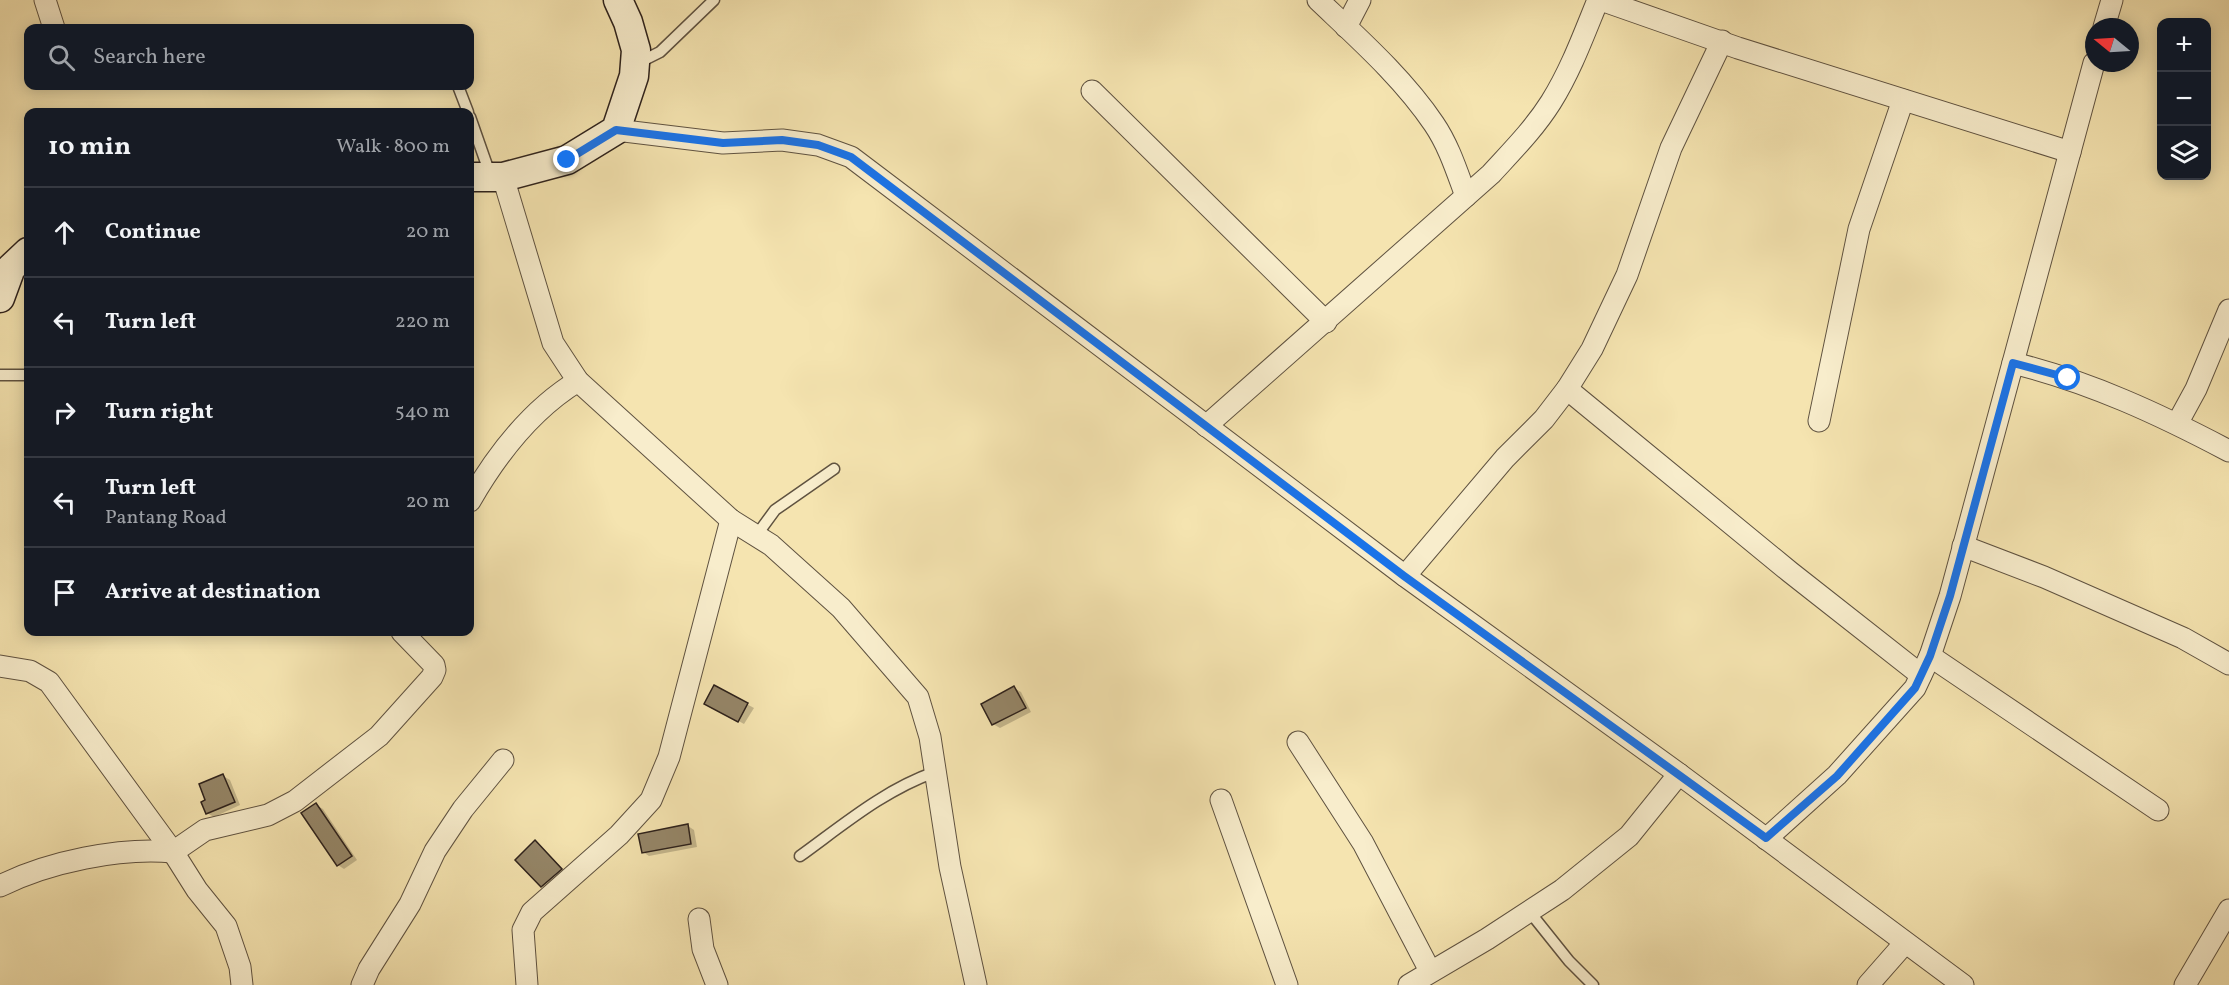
<!DOCTYPE html>
<meta charset="utf-8">
<style>
:root{--surface:#171b24;--page:#242831;--text:#f1f3f6;--muted:#9ea1a6;--line:#363941}
body{margin:0;font-family:Vollkorn,serif;background:var(--page);color:var(--text)}
.controls{position:absolute;right:18px;top:18px;display:grid;overflow:hidden;border-radius:12px;box-shadow:0 3px 15px #0003}
.controls button{width:54px;height:54px;display:grid;place-items:center;padding:0;border:0;border-bottom:2px solid var(--line);background:var(--surface);color:var(--text);font:30px sans-serif}
.compass{position:absolute;left:2085px;top:18px;width:54px;height:54px;border-radius:50%;background:var(--surface);box-shadow:0 3px 15px #0003;rotate:288deg}
.stop{position:absolute;width:18px;height:18px;margin:-14px;border:4px solid #1a73e8;border-radius:50%;background:#fff}
.stop.end{background:#1a73e8;border-color:#fff;box-shadow:0 2px 6px #0008}
.list{margin:0;padding:0;list-style:none}
h2{display:flex;justify-content:space-between;align-items:center;height:78px;margin:0;padding:0 24px;font-size:26px}
h2 small{font-size:20px;font-weight:400;color:var(--muted)}
.list li{display:grid;grid-template-columns:39px 1fr auto;gap:18px;align-items:center;box-sizing:border-box;height:90px;padding:0 24px;border-top:2px solid var(--line)}
.list b{display:block;font-size:22px;white-space:nowrap}
.list p{margin:0;font-size:20px;white-space:nowrap;color:var(--muted)}
.list em{font-size:20px;font-style:normal;color:var(--muted)}
.icon{flex:none;width:33px;height:33px;fill:none;stroke:currentColor;stroke-width:2;stroke-linecap:round;stroke-linejoin:round}
.map{position:relative;flex:none;width:2229px;height:985px;overflow:hidden}
.search{position:absolute;background:var(--surface);box-shadow:0 3px 15px #0003;left:24px;top:24px;width:450px;height:66px;display:flex;align-items:center;gap:15px;box-sizing:border-box;padding:0 21px;border-radius:12px;color:var(--muted);font-size:22px}
.panel{position:absolute;background:var(--surface);box-shadow:0 3px 15px #0003;left:24px;top:108px;width:450px;height:528px;border-radius:12px}
.map>svg:first-child{display:block}
.shadow{fill:#0003}
.building{fill:#958668;stroke:#2d211b;stroke-width:1.5}
.lines{fill:none;stroke-linecap:round;stroke-linejoin:round}
.lane-casing{stroke:#5f5240;stroke-width:13}
.street-casing{stroke:#5f5240;stroke-width:23}
.secondary-casing{stroke:#2d211b;stroke-width:31}
.lane{stroke:#f8edcc;stroke-width:10}
.street{stroke:#f8edcc;stroke-width:21}
.secondary{stroke:#f8edcc;stroke-width:28}
.route{stroke:#1a73e8;stroke-width:8}
</style>
<div class="map">
<svg width="2229" height="985" viewBox="0 0 2229 985">
<rect width="100%" height="100%" fill="#f5e4b0"/>
<filter id="stains"><feTurbulence type="fractalNoise" baseFrequency=".00333" numOctaves="4"/><feColorMatrix values="0 0 0 0 .2 0 0 0 0 .09 0 0 0 0 .02 0 0 0 .5 -.17"/></filter>
<radialGradient id="worn" r=".72"><stop offset=".6" stop-color="#630" stop-opacity="0"/><stop offset="1" stop-color="#630" stop-opacity=".3"/></radialGradient>
<g class="shadow">
<polygon points="715,687 754,708 744,724 706,703"/>
<polygon points="1014,688 1021,692 1031,712 1000,728 993,724"/>
<polygon points="223,776 230,780 240,805 214,817 207,813 207,801"/>
<polygon points="316,805 323,809 357,860 344,869 338,865"/>
<polygon points="688,826 694,830 697,847 649,856 643,852"/>
<polygon points="535,842 567,873 548,890 542,886"/>
</g>
<g class="building">
<polygon points="714,685 748,703 738,722 704,704"/>
<polygon points="1014,686 1026,708 992,725 981,704"/>
<polygon points="223,774 235,802 206,814 201,802 205,800 199,784"/>
<polygon points="316,803 352,856 337,866 301,813"/>
<polygon points="688,824 691,844 642,853 638,834"/>
<polygon points="535,840 562,869 541,887 515,860"/>
</g>
<g class="lines">
<defs>
<g id="lane">
<polyline points="638,63 660,52 714,0"/>
<polyline points="458,86 468,112"/>
<polyline points="470,117 490,174"/>
<polyline points="0,375 28,375"/>
<polyline points="756,536 775,510 834,469"/>
<path d="M 800,856 C 843,825 884,790 935,772"/>
<polyline points="1529,911 1569,961 1593,985"/>
</g>
<g id="street">
<polyline points="45,0 54,28"/>
<path d="M 1318,0 C 1359,39 1403,78 1434,124 C 1449,146 1457,172 1466,196"/>
<polyline points="1601,0 1738,48 2070,152"/>
<polyline points="1346,27 1360,0"/>
<polyline points="2104,27 2112,0"/>
<polyline points="1092,91 1326,322"/>
<polyline points="616,130 723,143 782,140 818,145 851,157 1405,576 1679,774 1963,985"/>
<polyline points="503,177 553,343 578,381 731,520 771,545 841,608 918,697 930,737 950,867 976,985"/>
<path d="M 2013,363 C 2090,382 2159,414 2229,451"/>
<polyline points="1567,389 1790,572 1921,675"/>
<polyline points="1819,421 1859,229 1903,100"/>
<polyline points="2178,422 2196,389 2229,310"/>
<path d="M 1206,426 L 1491,174 C 1512,151 1534,129 1551,102 C 1571,70 1584,34 1598,0"/>
<path d="M 470,501 C 497,454 532,409 578,381"/>
<polyline points="1963,546 2044,577 2183,638 2229,664"/>
<polyline points="1405,576 1505,458 1544,419 1567,389 1592,349 1627,275 1671,148 1722,41"/>
<polyline points="1930,656 2158,810"/>
<polyline points="0,666 30,671 49,682 173,852 197,890 226,926 240,967 242,985"/>
<polyline points="1298,742 1363,843 1430,971"/>
<polyline points="1221,800 1287,985"/>
<polyline points="1766,839 1837,775 1915,688 1930,656 1950,596 2094,63"/>
<path d="M 0,886 C 48,862 120,847 173,852 L 205,830 L 268,815 L 295,801 L 379,736 L 432,677 L 435,670 L 434,665 L 402,632"/>
<polyline points="699,919 703,949 717,985"/>
<polyline points="362,985 369,969 410,904 435,851 463,809 503,760"/>
<polyline points="527,985 523,930 532,912 619,835 651,800 669,757 731,520"/>
<polyline points="1409,985 1487,939 1562,890 1629,836 1679,774"/>
<polyline points="1868,985 1904,944"/>
<polyline points="2185,985 2229,910"/>
</g>
<g id="secondary">
<polyline points="470,177 503,177 567,160 616,130 634,76 636,50 628,22 618,0"/>
<polyline points="0,298 11,268 28,252"/>
</g>
</defs>
<use href="#lane" class="lane-casing"/>
<use href="#street" class="street-casing"/>
<use href="#secondary" class="secondary-casing"/>
<use href="#lane" class="lane"/>
<use href="#street" class="street"/>
<use href="#secondary" class="secondary"/>
</g>
<g class="lines">
<polyline class="route" points="567,160 616,130 723,143 782,140 818,145 851,157 1404,576 1766,838 1837,776 1915,688 1930,656 1950,596 2013,363 2068,378"/>
</g>
<rect width="100%" height="100%" filter="url(#stains)"/>
<rect width="100%" height="100%" fill="url(#worn)"/>
</svg>
<div class="controls">
<button>+</button>
<button>−</button>
<button><svg class="icon" aria-label="layers" viewBox="0 0 24 24"><path d="M12 4l9 5-9 5-9-5zM3 14l9 5 9-5"/></svg></button>
</div>
<svg class="compass" viewBox="-18 -18 36 36"><path d="M0-13l5 13h-10z" fill="#e53935"/><path d="M0 13l5-13h-10z" fill="#9ea1a6"/></svg>
<div class="stop" style="left:2068px;top:378px"></div>
<div class="stop end" style="left:567px;top:160px"></div>
<div class="search"><svg class="icon" aria-label="search" viewBox="0 0 24 24"><circle cx="10" cy="10" r="6"/><path d="M15 15l6 6"/></svg>Search here</div>
<section class="panel">
<h2>10 min<small>Walk · 800 m</small></h2>
<ul class="list">
<li><svg class="icon" aria-label="ahead" viewBox="0 0 24 24"><path d="M12 20V5M6 11l6-6 6 6"/></svg><div><b>Continue</b></div><em>20 m</em></li>
<li><svg class="icon" aria-label="left" viewBox="0 0 24 24"><path d="M17 20v-9H6M10 6l-5 5 5 5"/></svg><div><b>Turn left</b></div><em>220 m</em></li>
<li><svg class="icon" aria-label="right" viewBox="0 0 24 24"><path d="M7 20v-9h11M14 6l5 5-5 5"/></svg><div><b>Turn right</b></div><em>540 m</em></li>
<li><svg class="icon" aria-label="left" viewBox="0 0 24 24"><path d="M17 20v-9H6M10 6l-5 5 5 5"/></svg><div><b>Turn left</b><p>Pantang Road</p></div><em>20 m</em></li>
<li><svg class="icon" aria-label="arrive" viewBox="0 0 24 24"><path d="M6 21V4h12l-3 4 3 4H6"/></svg><div><b>Arrive at destination</b></div></li>
</ul>
</section>
</div>
